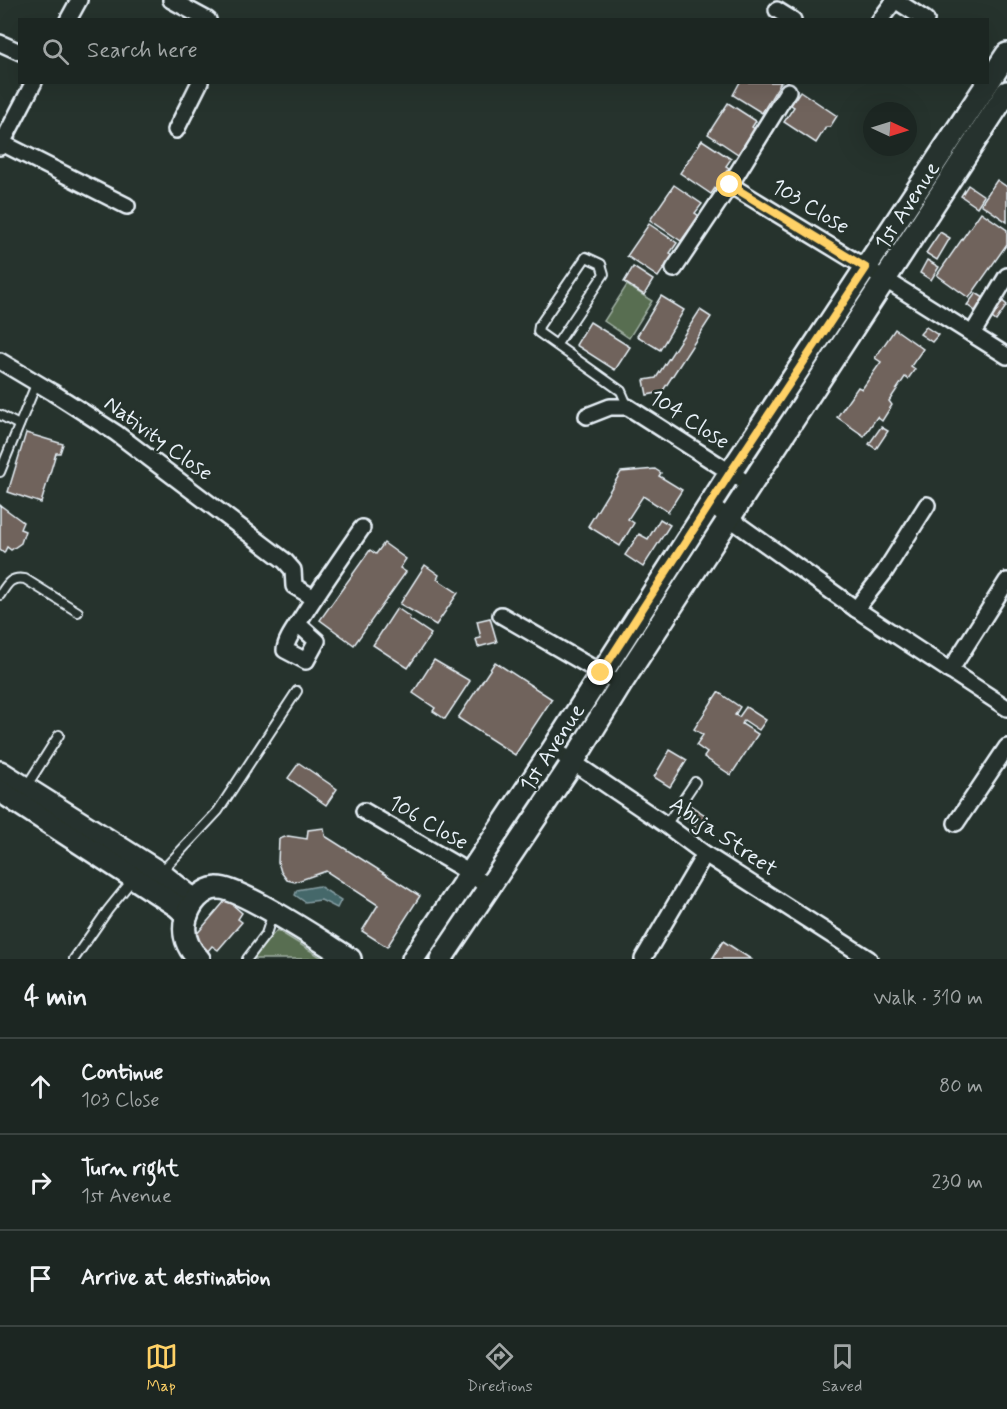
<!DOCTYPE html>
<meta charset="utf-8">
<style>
:root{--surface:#1c2622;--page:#29322f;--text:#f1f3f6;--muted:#a0a5a5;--line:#3a4340;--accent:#ffd166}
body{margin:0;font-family:Mynerve,sans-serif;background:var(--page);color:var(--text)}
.compass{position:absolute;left:863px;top:102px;width:54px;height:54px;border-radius:50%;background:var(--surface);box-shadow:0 6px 24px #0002;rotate:94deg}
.stop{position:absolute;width:18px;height:18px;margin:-14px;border:4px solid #ffd166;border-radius:50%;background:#fff}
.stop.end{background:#ffd166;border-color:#fff;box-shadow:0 2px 6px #0008}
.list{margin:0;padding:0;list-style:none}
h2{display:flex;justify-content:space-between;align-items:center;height:78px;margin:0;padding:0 24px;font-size:26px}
h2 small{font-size:20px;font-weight:400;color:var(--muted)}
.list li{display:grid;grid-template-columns:39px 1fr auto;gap:18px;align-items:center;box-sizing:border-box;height:96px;padding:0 24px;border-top:2px solid var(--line)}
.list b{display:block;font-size:22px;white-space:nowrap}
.list p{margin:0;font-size:20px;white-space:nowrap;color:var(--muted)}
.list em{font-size:20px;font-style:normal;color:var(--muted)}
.icon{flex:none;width:33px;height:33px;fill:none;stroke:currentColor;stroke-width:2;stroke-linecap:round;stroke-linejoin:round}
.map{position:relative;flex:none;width:1007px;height:959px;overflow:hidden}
.search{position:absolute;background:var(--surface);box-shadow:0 6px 24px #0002;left:18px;right:18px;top:18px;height:66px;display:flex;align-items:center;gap:15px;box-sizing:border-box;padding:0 21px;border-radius:0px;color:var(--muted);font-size:22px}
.sheet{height:366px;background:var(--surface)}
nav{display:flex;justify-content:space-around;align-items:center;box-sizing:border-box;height:84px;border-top:2px solid var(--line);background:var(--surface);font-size:16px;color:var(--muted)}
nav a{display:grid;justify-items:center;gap:3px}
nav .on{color:var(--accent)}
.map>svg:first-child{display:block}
.green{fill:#596e51;stroke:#a0b0a4;stroke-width:1.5}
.water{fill:#44676a;stroke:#869ea3;stroke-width:1.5}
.building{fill:#70645c;stroke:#e8f1f8;stroke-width:1.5}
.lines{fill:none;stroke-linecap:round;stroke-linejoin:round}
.lane-casing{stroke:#e8f1f8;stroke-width:12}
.street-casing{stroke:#e8f1f8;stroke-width:20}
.secondary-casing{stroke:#e8f1f8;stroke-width:26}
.lane{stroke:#26332d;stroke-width:8}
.street{stroke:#26332d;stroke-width:15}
.secondary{stroke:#26332d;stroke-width:21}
.route{stroke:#ffd166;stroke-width:8}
.labels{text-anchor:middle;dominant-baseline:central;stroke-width:5;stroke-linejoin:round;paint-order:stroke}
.street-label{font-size:22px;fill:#e8f1f8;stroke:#26332d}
</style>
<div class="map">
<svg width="1007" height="959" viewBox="0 0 1007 959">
<rect width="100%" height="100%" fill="#26332d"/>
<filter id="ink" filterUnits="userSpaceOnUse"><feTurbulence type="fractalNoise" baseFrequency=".0167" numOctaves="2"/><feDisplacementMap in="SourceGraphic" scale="12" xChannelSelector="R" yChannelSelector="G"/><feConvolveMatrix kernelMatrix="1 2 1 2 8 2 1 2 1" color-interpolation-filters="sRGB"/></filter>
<g filter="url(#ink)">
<g class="green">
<polygon points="627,285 652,301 629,338 604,321"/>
<polygon points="277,930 324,959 251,959"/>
</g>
<polygon class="water" points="319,886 341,900 337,908 321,900 305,902 295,895 297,890"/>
<g class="building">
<polygon points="740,82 781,82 762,113 733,95"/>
<polygon points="800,91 837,116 830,127 826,127 816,143 784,122 794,107 791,105"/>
<polygon points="728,103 756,121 752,127 755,129 738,154 708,134"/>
<polygon points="702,140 731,159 726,166 729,168 711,194 680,173"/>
<polygon points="997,180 1007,187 1007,222 981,204"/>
<polygon points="674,185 702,204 695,213 699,216 681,241 650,220"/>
<polygon points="968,185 984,196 977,207 961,196"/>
<polygon points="981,212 1007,230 1007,244 969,298 937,275"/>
<polygon points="649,224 677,243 670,253 673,255 658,277 627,256"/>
<polygon points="940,232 950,238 937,260 926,253"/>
<polygon points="927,260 939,267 931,280 920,273"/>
<polygon points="633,267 653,280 644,295 624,282"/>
<polygon points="976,293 987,300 978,313 967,305"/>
<polygon points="661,296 684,310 660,350 637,336"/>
<polygon points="1000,299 1007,305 996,321 988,315"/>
<polygon points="700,310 711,317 662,392 647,395 644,380 656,378"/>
<polygon points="590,322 630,347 615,370 576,345"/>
<polygon points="926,327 938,335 932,342 920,334"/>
<polygon points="895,329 923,349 911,366 915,369 908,379 905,377 889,401 892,405 882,421 877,417 864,436 837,417 858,387 862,389 881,362 875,358"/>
<polygon points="881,427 888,431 876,449 869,444"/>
<polygon points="26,433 63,444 60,453 56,453 41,503 8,492"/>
<polygon points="655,469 661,473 659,476 682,490 668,512 643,496 628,519 634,523 620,546 588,526 621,472"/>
<polygon points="0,505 23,522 20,529 25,531 21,543 11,550 7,547 4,553 0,550"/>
<polygon points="660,519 670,525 643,567 625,555 639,534 648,539"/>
<polygon points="384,543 406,559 400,568 406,572 354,645 320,620 370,550 376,554"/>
<polygon points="425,565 439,575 437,579 458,593 436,625 400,604"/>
<polygon points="397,608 410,617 409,619 431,634 408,668 373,645"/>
<polygon points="490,618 497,642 478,647 476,639 481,638 477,621"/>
<polygon points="434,660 470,681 445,719 433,711 435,708 413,693"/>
<polygon points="495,662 552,699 515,755 458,718"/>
<polygon points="718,692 740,707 735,715 739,717 746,707 766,720 759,730 744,720 742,724 758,734 731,775 704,757 707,753 696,745 703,735 694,729"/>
<polygon points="670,750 687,760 670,787 654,777"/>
<polygon points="299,763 337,789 326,805 288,778"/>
<polygon points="687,803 708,817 699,829 679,815"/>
<polygon points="324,828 325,836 420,896 387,947 362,931 378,905 326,871 295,882 287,880 281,872 278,862 279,839 288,836 307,839 308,830"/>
<polygon points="230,895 238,902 234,906 242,913 238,919 242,922 218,950 212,946 207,952 199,945 190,942"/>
<polygon points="723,941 751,959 712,959"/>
</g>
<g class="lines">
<defs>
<g id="lane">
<polyline points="557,344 604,274 601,264 586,257 539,326 538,332 621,391 628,407"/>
<polyline points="0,415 19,425"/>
<polyline points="0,472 37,382"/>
<path d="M 0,595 C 7,584 11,576 25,579 L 78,612"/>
<polyline points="26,787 59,735"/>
<polyline points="666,825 695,782"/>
<polyline points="161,872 218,811 297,691"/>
<polyline points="74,959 108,910 133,879"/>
<polyline points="247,959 266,934 273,913"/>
</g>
<g id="street">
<polyline points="171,0 208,20"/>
<polyline points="895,0 926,20"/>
<polyline points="777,10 793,20"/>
<polyline points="68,20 79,0"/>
<polyline points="880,20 895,0"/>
<polyline points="0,43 20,52"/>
<polyline points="176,130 200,82"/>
<polyline points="2,143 127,206"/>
<polyline points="0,147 34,82"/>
<polyline points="730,185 886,280 1007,356"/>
<polyline points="674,269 730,185 788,91"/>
<polyline points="972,334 1007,276"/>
<polyline points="0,361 52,392 116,433 285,561 293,570 294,586 314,598"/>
<polyline points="587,416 610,407 628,407 750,485"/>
<polyline points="711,505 856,609 1007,708"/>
<polyline points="856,609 884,573 927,505"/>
<polyline points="501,615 610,678"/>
<path d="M 298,624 L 317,641 L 306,661 L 285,650 C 286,639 296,627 302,617 C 321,587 342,557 362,528"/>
<polyline points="950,671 1007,581"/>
<polyline points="564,756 666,825 705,854 869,959"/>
<polyline points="364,811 470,873 489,888"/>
<polyline points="956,823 1007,747"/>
<polyline points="643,959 705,854"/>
</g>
<g id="secondary">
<polyline points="0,772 160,873 194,900"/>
<polyline points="0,791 177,906 187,915"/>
<path d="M 199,959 C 187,948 182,934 186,918 C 190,904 201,889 217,888 C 239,886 327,945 350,959"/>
<polyline points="413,959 553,749 730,473 1007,54"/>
<polyline points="441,959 573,762 621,684 1007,92"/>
</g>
</defs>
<use href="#lane" class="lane-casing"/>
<use href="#street" class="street-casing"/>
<use href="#secondary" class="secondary-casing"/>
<use href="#lane" class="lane"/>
<use href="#street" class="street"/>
<use href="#secondary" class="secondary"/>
</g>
</g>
<g class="lines" filter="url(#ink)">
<polyline class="route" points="601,673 730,473 866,268 730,185"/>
</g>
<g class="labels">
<g class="street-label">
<text transform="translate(908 206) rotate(-57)">1st Avenue</text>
<text transform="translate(810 207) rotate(31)">103 Close</text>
<text transform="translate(689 420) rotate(33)">104 Close</text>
<text transform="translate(158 439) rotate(36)">Nativity Close</text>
<text transform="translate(553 748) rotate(-57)">1st Avenue</text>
<text transform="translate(428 823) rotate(30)">106 Close</text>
<text transform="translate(723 837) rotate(34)">Abuja Street</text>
</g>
</g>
</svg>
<svg class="compass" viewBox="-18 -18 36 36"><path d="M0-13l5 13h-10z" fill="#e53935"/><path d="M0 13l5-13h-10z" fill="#a0a5a5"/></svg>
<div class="stop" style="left:730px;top:185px"></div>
<div class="stop end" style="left:601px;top:673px"></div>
<div class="search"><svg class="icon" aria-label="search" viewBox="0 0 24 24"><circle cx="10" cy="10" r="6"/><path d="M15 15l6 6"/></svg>Search here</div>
</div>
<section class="sheet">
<h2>4 min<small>Walk · 310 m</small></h2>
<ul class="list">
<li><svg class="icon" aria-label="ahead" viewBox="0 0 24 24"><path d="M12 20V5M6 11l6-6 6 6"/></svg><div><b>Continue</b><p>103 Close</p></div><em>80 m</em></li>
<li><svg class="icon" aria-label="right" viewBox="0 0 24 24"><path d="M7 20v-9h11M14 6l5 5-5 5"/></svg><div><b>Turn right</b><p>1st Avenue</p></div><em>230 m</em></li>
<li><svg class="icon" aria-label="arrive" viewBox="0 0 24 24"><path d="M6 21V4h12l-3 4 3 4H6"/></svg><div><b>Arrive at destination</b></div></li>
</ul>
</section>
<nav>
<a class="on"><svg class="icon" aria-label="map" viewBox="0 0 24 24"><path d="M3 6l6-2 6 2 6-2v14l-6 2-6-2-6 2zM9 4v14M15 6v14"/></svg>Map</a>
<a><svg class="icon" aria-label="directions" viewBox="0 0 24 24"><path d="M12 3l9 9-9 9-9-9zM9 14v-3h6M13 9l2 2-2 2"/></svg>Directions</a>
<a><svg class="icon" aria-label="saved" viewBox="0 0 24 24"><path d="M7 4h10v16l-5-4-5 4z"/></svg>Saved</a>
</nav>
